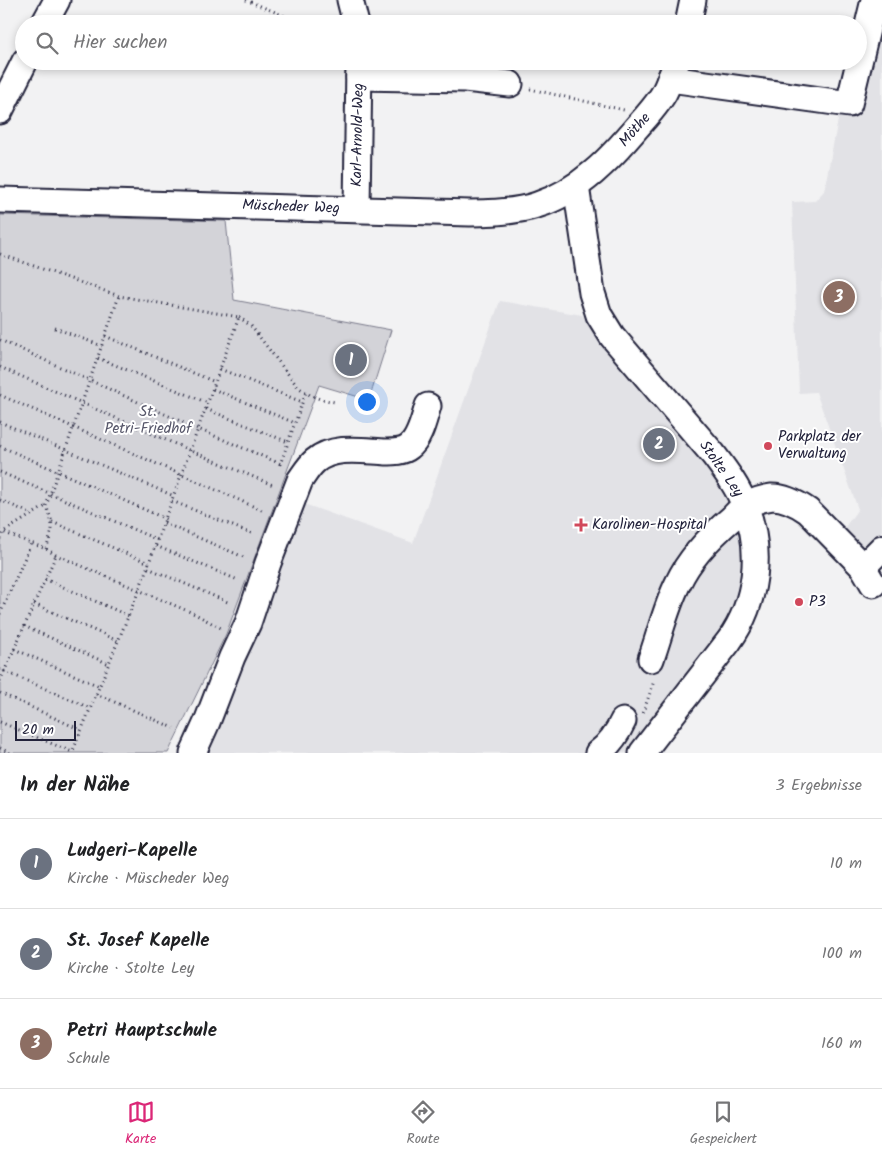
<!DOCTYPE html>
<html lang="de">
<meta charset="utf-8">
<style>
:root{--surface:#fff;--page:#f6f6f6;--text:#202124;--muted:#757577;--line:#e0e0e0;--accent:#db2777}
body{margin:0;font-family:Kalam,sans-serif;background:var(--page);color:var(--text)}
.scale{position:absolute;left:15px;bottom:12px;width:61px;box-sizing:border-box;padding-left:5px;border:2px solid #22223b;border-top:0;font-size:14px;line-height:18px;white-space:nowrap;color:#22223b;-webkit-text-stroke:4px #fff;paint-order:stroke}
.you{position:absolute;left:366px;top:401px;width:18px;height:18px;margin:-12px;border:4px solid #fff;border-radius:50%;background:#1a73e8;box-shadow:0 0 0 8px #1a73e833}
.badge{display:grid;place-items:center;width:32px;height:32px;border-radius:50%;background:var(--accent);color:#fff;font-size:16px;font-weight:700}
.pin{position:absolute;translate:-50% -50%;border:2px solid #fff;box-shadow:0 1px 5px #0006}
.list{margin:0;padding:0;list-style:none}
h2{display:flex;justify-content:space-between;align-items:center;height:65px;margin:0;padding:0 20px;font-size:21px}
h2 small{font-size:16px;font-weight:400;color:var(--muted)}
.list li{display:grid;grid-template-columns:32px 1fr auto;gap:15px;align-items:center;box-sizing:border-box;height:90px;padding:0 20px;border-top:1px solid var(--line)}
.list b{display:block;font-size:19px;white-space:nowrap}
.list p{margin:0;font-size:16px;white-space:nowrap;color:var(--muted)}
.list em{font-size:16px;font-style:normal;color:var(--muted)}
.icon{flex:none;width:28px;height:28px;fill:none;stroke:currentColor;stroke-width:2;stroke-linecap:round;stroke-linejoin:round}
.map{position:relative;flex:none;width:882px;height:753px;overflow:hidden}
.search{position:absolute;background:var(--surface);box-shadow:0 2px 8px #0003;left:15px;right:15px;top:15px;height:55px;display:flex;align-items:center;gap:12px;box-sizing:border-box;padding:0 18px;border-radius:28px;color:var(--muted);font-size:19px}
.sheet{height:335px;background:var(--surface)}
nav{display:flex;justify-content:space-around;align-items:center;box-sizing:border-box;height:70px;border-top:1px solid var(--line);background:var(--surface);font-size:14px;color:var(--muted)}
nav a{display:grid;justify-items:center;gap:2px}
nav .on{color:var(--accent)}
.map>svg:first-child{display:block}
.built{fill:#e2e2e6}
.green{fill:#d3d3d8;stroke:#7a7a8a}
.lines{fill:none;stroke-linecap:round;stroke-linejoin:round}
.minor-casing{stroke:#22223b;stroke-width:29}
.path{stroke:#22223b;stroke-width:3;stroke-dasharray:1 4;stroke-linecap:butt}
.minor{stroke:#fff;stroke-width:25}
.poi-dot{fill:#d1495b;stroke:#fff;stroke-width:2}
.labels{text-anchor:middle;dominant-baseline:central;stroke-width:4;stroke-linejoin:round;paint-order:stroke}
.street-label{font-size:15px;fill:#22223b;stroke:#fff}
.park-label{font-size:15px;fill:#57576a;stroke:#fff}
.poi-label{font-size:15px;fill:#22223b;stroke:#fff;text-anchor:start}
</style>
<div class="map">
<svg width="882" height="753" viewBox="0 0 882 753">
<rect width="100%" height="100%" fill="#f2f2f3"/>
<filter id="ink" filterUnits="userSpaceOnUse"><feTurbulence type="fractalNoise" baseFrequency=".02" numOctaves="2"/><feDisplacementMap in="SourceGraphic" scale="10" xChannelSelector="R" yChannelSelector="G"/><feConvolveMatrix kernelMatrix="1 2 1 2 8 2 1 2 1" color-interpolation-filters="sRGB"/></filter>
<g filter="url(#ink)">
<g class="built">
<polygon points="882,0 882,574 880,578 842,531 858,509 816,392 799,393 792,202 815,201 824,191 838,120 840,90"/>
<polygon points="500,301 582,315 717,468 749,551 742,605 627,753 185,753 290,499 413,543"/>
</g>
<polygon class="green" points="0,215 226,221 234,300 391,330 369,400 319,385 226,634 168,753 0,753"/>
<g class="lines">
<defs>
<g id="minor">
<polyline points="350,0 356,24"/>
<polyline points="44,24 57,0"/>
<polyline points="688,24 693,0"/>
<polyline points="359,77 465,79 510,84"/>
<polyline points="670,79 849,104 874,0"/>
<polyline points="0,111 25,61"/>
<path d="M 576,186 L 592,293 L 599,315 L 612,336 L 713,454 C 725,470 738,487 745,506 C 763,550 757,602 729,641 L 642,753"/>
<path d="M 0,200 L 470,213 C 492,213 516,212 537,205 C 579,192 611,158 638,126 C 647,116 657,105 664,93 C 669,83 673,72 677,61"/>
<polyline points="357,209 359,62"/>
<polyline points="863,567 882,548"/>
<path d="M 651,659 C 660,634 666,607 678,583 C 690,557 711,536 732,518 C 736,514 741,508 746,505 C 754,501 764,498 772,497 C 784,497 798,504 808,511 L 863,567 L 873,584"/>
<path d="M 193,753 L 207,722 L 232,657 L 248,623 L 268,563 L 300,480 C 305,473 309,466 315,461 C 334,445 363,451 386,452 C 393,452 403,452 409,447 C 420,439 424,418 428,406"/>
<path d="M 598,753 C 609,745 617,734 623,721"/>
</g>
</defs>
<use href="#minor" class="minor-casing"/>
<g class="path">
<polyline points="246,0 304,24"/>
<polyline points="530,89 624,110"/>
<polyline points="0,254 119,296 239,317 139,590 72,753"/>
<polyline points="239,317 251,326 298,387 310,395 320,399 335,402"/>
<polyline points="55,328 102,346"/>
<polyline points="105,336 215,382"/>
<polyline points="0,340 198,429 281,464"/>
<polyline points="98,358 208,403"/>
<polyline points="0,367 191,451 273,485"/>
<polyline points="220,369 302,402"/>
<polyline points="213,389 295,423"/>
<polyline points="0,395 264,511"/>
<polyline points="206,409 288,442"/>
<polyline points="0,422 174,496"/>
<polyline points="0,446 166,519"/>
<polyline points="280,465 306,392"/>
<polyline points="0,472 158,540"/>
<polyline points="0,500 32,514"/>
<polyline points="172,501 255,535"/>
<polyline points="52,522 149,563"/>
<polyline points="164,523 246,558"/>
<polyline points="0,531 46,549 56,555 195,614 221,628"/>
<polyline points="0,539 3,532 46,506"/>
<polyline points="156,546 238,580"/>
<path d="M 46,549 C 53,529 55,527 46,506 L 119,296"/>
<polyline points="148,568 230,603"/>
<polyline points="45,579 129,616"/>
<polyline points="34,604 118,641"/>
<polyline points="0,614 31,544"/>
<polyline points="24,626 109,664"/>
<polyline points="14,649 99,686"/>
<polyline points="4,671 90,708"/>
<polyline points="0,681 56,555"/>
<polyline points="0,693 81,730"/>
<polyline points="96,694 174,728"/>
<polyline points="643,713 654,681"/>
<polyline points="0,722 72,752"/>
<polyline points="0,748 10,753"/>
</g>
<use href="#minor" class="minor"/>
</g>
</g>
<g class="poi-dot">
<circle cx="768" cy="446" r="5"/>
<path d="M578.5 517.5h5v5h5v5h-5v5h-5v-5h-5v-5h5z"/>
<circle cx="799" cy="602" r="5"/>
</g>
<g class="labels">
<g class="street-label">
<text transform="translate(635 130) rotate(-49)">Möthe</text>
<text transform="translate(358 135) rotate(-89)">Karl-Arnold-Weg</text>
<text transform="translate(291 207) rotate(2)">Müscheder Weg</text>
<text transform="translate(721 469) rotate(55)">Stolte Ley</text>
</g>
<g class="park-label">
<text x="148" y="412">St.<tspan x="148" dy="17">Petri-Friedhof</tspan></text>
</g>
<g class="poi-label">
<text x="778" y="437">Parkplatz der<tspan x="778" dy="17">Verwaltung</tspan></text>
<text x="592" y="525">Karolinen-Hospital</text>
<text x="809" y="602">P3</text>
</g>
</g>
</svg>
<div class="scale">20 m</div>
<div class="you"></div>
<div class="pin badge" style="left:351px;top:360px;background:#6b7280">1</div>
<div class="pin badge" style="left:659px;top:444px;background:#6b7280">2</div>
<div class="pin badge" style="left:839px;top:297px;background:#8d6e63">3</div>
<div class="search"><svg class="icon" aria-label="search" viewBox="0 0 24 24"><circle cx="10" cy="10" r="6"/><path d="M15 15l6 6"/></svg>Hier suchen</div>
</div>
<section class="sheet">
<h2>In der Nähe<small>3 Ergebnisse</small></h2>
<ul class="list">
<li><span class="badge" style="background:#6b7280">1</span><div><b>Ludgeri-Kapelle</b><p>Kirche · Müscheder Weg</p></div><em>10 m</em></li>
<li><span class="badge" style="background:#6b7280">2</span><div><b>St. Josef Kapelle</b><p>Kirche · Stolte Ley</p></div><em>100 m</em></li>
<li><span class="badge" style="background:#8d6e63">3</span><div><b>Petri Hauptschule</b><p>Schule</p></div><em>160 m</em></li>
</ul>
</section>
<nav>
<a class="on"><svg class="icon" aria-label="map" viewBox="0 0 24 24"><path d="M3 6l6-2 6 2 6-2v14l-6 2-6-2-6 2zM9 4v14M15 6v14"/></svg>Karte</a>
<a><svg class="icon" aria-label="directions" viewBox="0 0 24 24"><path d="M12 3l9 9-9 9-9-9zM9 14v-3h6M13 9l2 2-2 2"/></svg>Route</a>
<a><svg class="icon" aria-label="saved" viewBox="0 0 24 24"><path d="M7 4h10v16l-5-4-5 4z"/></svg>Gespeichert</a>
</nav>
